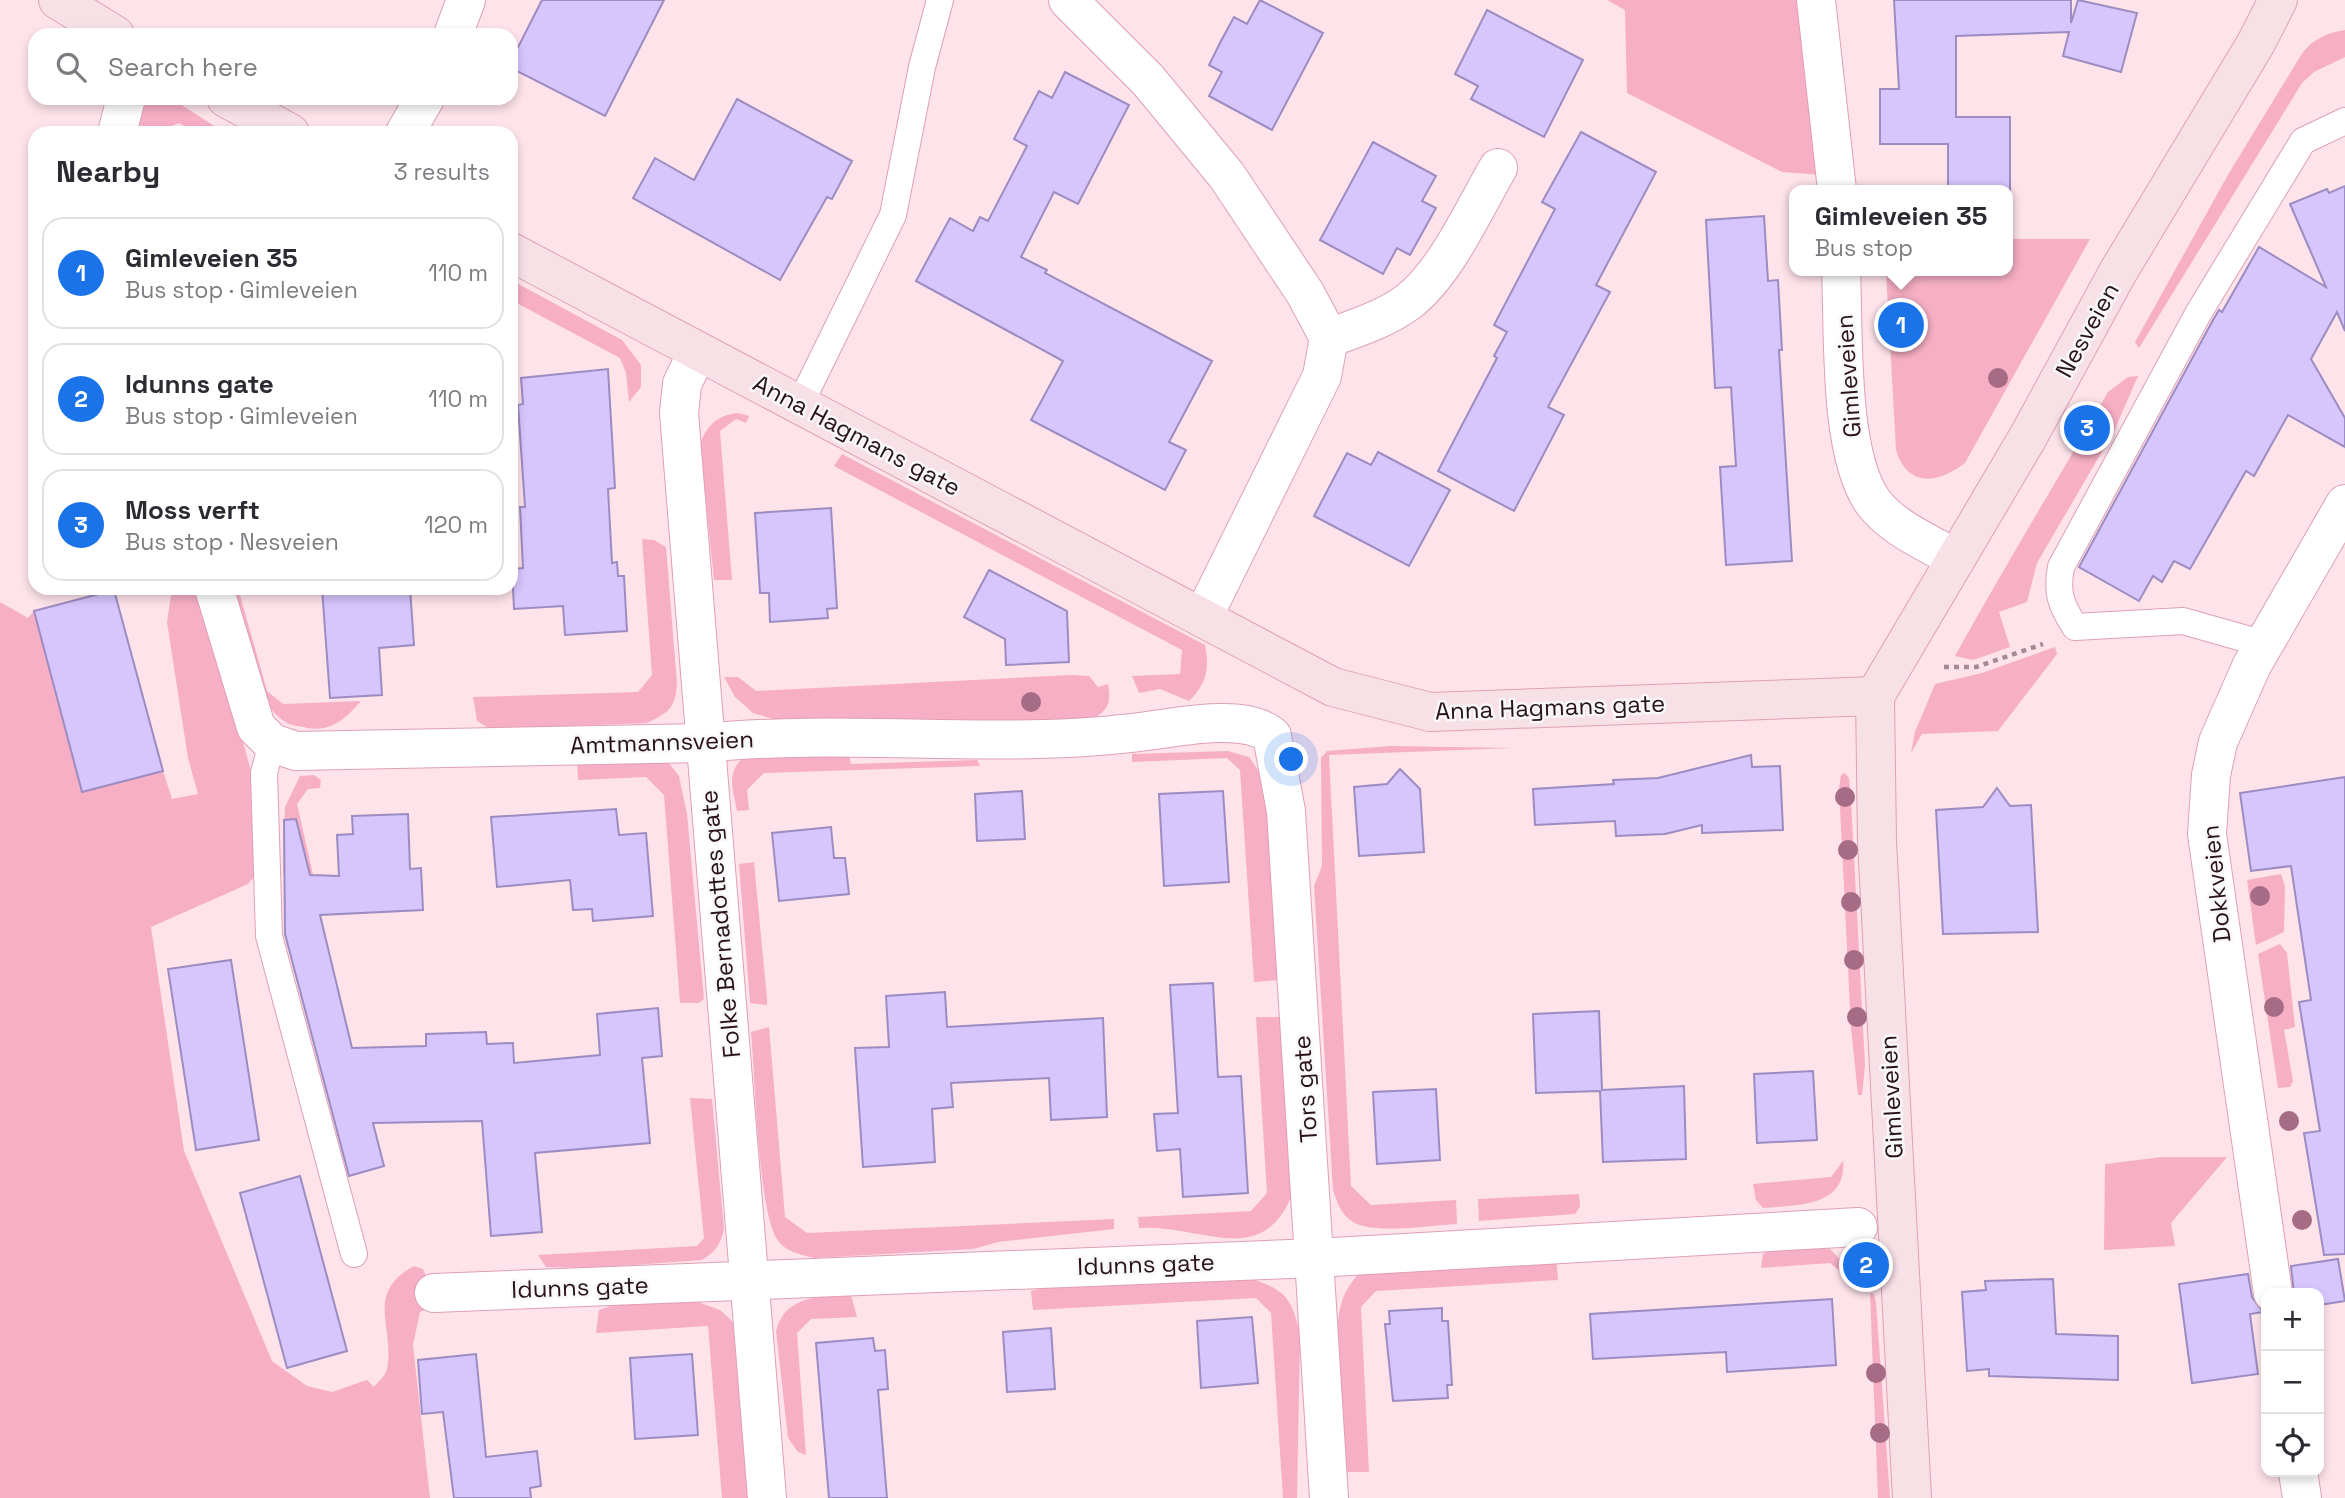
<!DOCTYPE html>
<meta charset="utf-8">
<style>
:root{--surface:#fff;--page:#f2f2f3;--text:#2b2b33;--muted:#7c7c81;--line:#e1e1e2;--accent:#1a73e8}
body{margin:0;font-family:"Space Grotesk",sans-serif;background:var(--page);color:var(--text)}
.controls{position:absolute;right:21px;bottom:21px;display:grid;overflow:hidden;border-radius:14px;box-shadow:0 4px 10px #0003}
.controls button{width:63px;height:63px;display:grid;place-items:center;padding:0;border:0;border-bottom:2px solid var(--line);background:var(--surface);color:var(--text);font:35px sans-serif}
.you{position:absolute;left:1292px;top:760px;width:24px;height:24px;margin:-18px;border:5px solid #fff;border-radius:50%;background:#1a73e8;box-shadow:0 0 0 10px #1a73e833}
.badge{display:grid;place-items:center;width:46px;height:46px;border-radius:50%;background:var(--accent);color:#fff;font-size:23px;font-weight:700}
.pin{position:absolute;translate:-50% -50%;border:4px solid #fff;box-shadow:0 2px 7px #0006}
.popup{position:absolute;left:1789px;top:185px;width:224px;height:91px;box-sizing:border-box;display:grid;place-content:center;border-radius:14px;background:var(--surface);filter:drop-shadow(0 2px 5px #0005);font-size:23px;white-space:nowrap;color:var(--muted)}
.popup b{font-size:26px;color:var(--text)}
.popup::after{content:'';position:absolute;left:50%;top:100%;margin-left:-14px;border:14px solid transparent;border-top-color:var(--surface)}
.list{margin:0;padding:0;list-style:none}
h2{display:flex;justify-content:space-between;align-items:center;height:91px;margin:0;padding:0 28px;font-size:30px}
h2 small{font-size:23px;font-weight:400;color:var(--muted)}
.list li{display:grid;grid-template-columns:46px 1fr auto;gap:21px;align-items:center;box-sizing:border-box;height:112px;margin:0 14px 14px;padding:0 14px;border:2px solid var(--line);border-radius:21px}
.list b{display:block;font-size:26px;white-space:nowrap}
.list p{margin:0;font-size:23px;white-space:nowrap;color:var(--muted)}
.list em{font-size:23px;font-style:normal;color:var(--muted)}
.icon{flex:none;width:38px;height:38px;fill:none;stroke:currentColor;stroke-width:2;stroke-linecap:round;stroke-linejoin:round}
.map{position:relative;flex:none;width:2345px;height:1498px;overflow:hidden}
.search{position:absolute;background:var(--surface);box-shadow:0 4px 10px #0003;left:28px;top:28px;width:490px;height:77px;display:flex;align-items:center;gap:18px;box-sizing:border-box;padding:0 24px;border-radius:21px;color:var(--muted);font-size:26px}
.panel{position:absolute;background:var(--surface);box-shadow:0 4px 10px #0003;left:28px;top:126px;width:490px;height:469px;border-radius:21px}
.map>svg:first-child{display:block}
.green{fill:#f7afc5}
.building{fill:#d7c5fe;stroke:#9c8cc1;stroke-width:2}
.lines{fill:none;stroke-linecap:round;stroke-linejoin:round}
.lane-casing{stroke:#dfa0b4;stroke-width:28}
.street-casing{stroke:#dfa0b4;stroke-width:40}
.secondary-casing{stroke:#dfa0b4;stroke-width:40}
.path{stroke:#a58b93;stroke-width:4.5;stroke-dasharray:5 5;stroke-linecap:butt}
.lane{stroke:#fff;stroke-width:26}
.street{stroke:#fff;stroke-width:38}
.secondary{stroke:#f8e0e7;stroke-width:38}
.tree{fill:#a66c85}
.labels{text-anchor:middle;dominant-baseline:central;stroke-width:5;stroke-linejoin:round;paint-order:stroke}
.street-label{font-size:24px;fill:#29121a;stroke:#f8f8f8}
</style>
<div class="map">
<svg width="2345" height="1498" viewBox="0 0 2345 1498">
<rect width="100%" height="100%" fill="#fee3ea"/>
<g class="green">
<polygon points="1607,0 1816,0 1836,176 1782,172 1627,93 1625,10"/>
<path d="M 2345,30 L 2345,57 L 2314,72 L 2302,83 L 2139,348 L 2135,342 L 2229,173 L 2303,52 C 2315,38 2327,33 2345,30 Z"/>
<polygon points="149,100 177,102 225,133 198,133 179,123 154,133 132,133 135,117"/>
<path d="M 2008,239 L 2090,239 L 1965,463 C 1939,483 1908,489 1896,450 L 1886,271 L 2008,271 Z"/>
<polygon points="511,280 622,340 641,365 641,387 629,402 626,373 620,358 511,300"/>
<path d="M 2138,376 L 2114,431 L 2037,563 L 2027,602 L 1999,612 L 2010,647 L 1973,660 L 1955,656 C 2004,567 2057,481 2108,392 L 2128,377 Z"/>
<path d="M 738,413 L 749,416 L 746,423 L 736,419 L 720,431 L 732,580 L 714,580 L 700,443 C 708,425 717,415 738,413 Z"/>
<path d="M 842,454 L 1205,645 C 1210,670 1206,684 1189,701 L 1160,689 L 1139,693 L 1132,676 L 1180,674 L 1182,650 L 834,466 Z"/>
<path d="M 642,539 L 654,540 L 666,547 L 677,684 C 675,709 669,712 647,723 L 490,729 L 477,721 L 473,697 L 638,692 L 652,675 Z"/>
<path d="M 172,588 L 200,588 L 253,778 L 251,804 L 257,859 L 256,875 L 248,884 L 151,927 L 184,1151 L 272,1361 L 307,1386 L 332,1392 L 367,1380 L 374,1387 C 378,1382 386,1375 387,1369 C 395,1327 364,1293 414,1266 L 423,1269 L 430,1285 L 430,1307 L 420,1312 L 413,1345 L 430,1498 L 0,1498 L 0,602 L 28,618 L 34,611 L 82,792 L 163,771 L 172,799 L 198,794 L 188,758 L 167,622 Z"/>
<path d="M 228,588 L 238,588 L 267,691 L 283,704 L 361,701 C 345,719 332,732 307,728 C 301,726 292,726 287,723 C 250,702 239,627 228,588 Z"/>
<polygon points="2055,647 2057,654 1998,731 1922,734 1911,753 1915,732 1935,684 1982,673"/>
<path d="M 1070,675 L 1089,676 L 1098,687 L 1108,684 C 1112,705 1107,711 1089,721 L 837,723 L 773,719 L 753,713 L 735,697 L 724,677 L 738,677 L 756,691 Z"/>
<path d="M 1390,746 L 1512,748 L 1329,755 L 1351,1186 L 1371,1205 L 1456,1200 L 1457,1224 C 1432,1225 1375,1235 1353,1222 C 1341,1215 1337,1202 1333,1190 L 1314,886 L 1322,866 L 1321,758 L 1327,751 Z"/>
<polygon points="1228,751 1249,757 1260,773 1267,814 1280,980 1254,982 1240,770 1227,758 1132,762 1132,754"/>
<path d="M 849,755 L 851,764 L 977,760 L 980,766 L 764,773 L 747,790 L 749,810 L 737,811 C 733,790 726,773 743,758 Z"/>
<polygon points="577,762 668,762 679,776 687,814 704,999 699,1003 680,1003 664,795 646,777 578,780"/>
<polygon points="1845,773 1849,778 1851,801 1865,1065 1862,1095 1858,1095 1851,1028 1839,788 1841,775"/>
<polygon points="314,775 321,780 320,788 308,789 297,804 313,875 283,874 285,807 300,776"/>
<polygon points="754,862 767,999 767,1005 750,1003 739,864"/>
<polygon points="2281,874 2285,886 2284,932 2256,945 2247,880"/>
<polygon points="2280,944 2287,953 2295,1027 2284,1030 2293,1081 2290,1087 2278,1088 2258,954"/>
<path d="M 1256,1017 L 1281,1017 L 1294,1190 C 1263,1273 1202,1223 1139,1228 L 1138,1217 L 1251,1211 L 1267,1193 Z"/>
<path d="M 769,1027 L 785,1217 L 807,1233 L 1114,1219 L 1114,1229 L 998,1242 L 973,1249 L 814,1258 C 800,1254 785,1252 777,1239 C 758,1210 755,1073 751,1032 Z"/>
<path d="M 690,1098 L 712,1099 L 724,1229 C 721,1244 715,1252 702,1260 L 593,1268 L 546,1267 L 538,1255 L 697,1246 L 704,1238 Z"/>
<polygon points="2162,1157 2227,1157 2171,1223 2175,1246 2104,1250 2105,1164"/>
<path d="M 1843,1161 C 1847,1207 1796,1205 1763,1208 L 1756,1200 L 1753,1184 L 1831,1177 Z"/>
<polygon points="1579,1194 1580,1207 1575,1214 1479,1221 1478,1199"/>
<polygon points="1808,1247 1830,1249 1848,1268 1849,1278 1830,1263 1761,1268 1763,1254 1774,1249"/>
<path d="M 1550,1260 L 1557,1265 L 1558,1280 L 1376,1291 L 1361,1307 L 1369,1472 L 1346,1472 C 1344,1433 1331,1338 1341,1305 C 1344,1292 1351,1283 1359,1273 Z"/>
<path d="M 1243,1276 C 1282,1289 1291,1292 1300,1335 L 1297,1498 L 1283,1498 L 1271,1313 L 1256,1298 L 1033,1310 L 1031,1291 L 1060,1284 Z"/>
<polygon points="1870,1293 1874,1294 1876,1303 1890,1498 1878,1498"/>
<path d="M 851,1295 L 857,1317 L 811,1319 L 797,1333 L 806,1455 L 798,1452 L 788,1438 L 776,1331 C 786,1294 820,1297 851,1295 Z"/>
<polygon points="690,1299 720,1310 733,1322 748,1498 722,1498 708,1326 596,1333 599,1310 620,1303"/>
</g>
<g class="building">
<polygon points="542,0 664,0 605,116 511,68 511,61"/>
<polygon points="1260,0 1323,33 1272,130 1209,96 1222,72 1209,65 1221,41 1234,17 1247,24"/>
<polygon points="1894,0 2071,0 2071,23 2078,0 2137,13 2121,72 2063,56 2069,32 1956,36 1956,117 2010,117 2010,190 1948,190 1948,144 1880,144 1880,89 1899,89"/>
<polygon points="1487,10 1583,60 1544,137 1471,99 1478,86 1455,74"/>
<polygon points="1065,72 1129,105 1078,204 1054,192 1021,257 1047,270 1045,273 1212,361 1169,442 1186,450 1165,490 1031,420 1063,361 916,281 950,218 973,231 980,217 988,221 1027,146 1014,139 1039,91 1052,98"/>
<polygon points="737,99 852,161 832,199 827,197 780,280 633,198 655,158 694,180"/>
<polygon points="1581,132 1656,172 1596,285 1610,292 1548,407 1564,415 1514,511 1438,471 1497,358 1494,356 1507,332 1494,325 1555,209 1542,202"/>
<polygon points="1373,142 1436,176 1422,201 1436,208 1410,255 1397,248 1383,274 1320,240"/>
<polygon points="2345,186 2345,331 2337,312 2311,359 2345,418 2345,447 2288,415 2254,476 2246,471 2190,569 2174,561 2162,582 2153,576 2139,601 2079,567 2213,320 2219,310 2222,312 2259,247 2326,287 2290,204 2327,189 2329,193"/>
<polygon points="1764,216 1768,281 1778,280 1782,350 1779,350 1792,561 1726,565 1720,467 1736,466 1731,387 1715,388 1706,220"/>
<polygon points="608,369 615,488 608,489 612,563 617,562 618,576 624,576 627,631 565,635 563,606 514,609 512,569 523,568 520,507 525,507 518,405 523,404 521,378"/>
<polygon points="1378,452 1450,490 1409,566 1314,516 1347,453 1371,465"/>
<polygon points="831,508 837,608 827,609 828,618 770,622 769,593 760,593 755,513"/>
<polygon points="989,570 1067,611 1069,662 1006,665 1005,639 964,617"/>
<polygon points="322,588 410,588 414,645 379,648 382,695 330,698"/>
<polygon points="114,590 163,771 82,792 34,611"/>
<polygon points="1751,755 1752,767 1780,766 1783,830 1702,833 1702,825 1665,834 1616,836 1615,821 1535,825 1533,789 1614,784 1613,780 1658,778"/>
<polygon points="1400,769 1420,789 1424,852 1359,856 1354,787 1387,784"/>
<polygon points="2345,777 2345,1254 2324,1255 2304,1133 2320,1131 2299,1002 2311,1000 2291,866 2251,871 2240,793"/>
<polygon points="1997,788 2010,806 2031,805 2038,932 1943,934 1936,810 1983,807"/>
<polygon points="1022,791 1025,839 977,841 975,794"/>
<polygon points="1223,791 1229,882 1164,886 1159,794"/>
<polygon points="616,809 619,835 646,833 653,916 593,921 592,909 573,910 570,880 497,887 491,817"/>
<polygon points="408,814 410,869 421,868 423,910 320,915 352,1048 426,1046 426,1034 486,1032 487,1044 513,1043 514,1063 600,1055 597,1014 658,1008 662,1056 642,1058 650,1143 535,1153 542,1232 491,1236 482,1121 373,1123 384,1166 349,1176 285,934 284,820 296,819 310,875 339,876 337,835 353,834 352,816"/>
<polygon points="831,827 834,858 845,858 849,894 779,901 772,833"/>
<polygon points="231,960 259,1140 196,1150 168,969"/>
<polygon points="1213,983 1218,1077 1241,1076 1248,1193 1183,1197 1180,1149 1157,1151 1154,1114 1178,1113 1170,985"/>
<polygon points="945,992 947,1027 1103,1018 1107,1117 1051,1120 1049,1078 951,1083 953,1107 932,1109 935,1162 863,1167 855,1048 889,1047 886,996"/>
<polygon points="1599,1011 1602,1090 1684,1086 1686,1159 1603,1162 1600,1091 1536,1093 1533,1014"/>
<polygon points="1813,1071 1817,1140 1757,1143 1754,1074"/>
<polygon points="1436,1089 1440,1160 1377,1164 1373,1092"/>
<polygon points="300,1176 347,1351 287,1368 240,1193"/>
<polygon points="2338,1259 2345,1301 2319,1305 2319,1293 2294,1293 2291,1266"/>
<polygon points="2248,1274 2252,1297 2263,1312 2250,1314 2258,1374 2192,1383 2179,1284"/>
<polygon points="2053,1279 2056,1334 2118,1336 2118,1380 1989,1376 1989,1369 1967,1371 1962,1292 1986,1290 1985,1281"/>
<polygon points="1832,1299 1836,1365 1727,1372 1726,1352 1593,1359 1590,1314"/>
<polygon points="1442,1308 1442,1321 1448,1321 1452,1385 1447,1385 1448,1398 1393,1401 1385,1324 1390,1324 1389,1311"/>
<polygon points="1252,1317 1258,1383 1201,1388 1197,1321"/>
<polygon points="1051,1328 1055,1389 1007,1392 1003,1332"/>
<polygon points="873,1338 875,1351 885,1350 888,1389 878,1390 887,1498 829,1498 816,1343"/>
<polygon points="476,1354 486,1457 537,1451 541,1486 530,1488 531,1498 454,1498 443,1412 422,1414 418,1360"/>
<polygon points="692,1354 698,1435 635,1439 630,1358"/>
</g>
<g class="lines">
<defs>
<g id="lane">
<polyline points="800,404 893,215 922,67 940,0"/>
<path d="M 2264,644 L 2183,621 L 2075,627 C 2061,605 2056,593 2061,567 L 2199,312 L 2303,141 L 2345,121"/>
<polyline points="272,743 264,773 269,936 354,1254"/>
</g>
<g id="street">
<polyline points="1068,0 1148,80 1227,176 1305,293 1329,338 1322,376 1203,617"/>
<polyline points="1816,0 1837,190"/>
<polyline points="453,35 466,0"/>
<polyline points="117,133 126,98"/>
<polyline points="405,133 425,98"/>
<path d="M 1841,271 C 1844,331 1838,453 1873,502 C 1892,528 1929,543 1956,559"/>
<path d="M 1329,338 C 1356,328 1385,319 1408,302 C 1446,273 1474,209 1498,168"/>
<polyline points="697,353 682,384 679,413 767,1498"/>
<path d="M 214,588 L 256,727 L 272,743 L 296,751 L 704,743 C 852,728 1001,751 1147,731 C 1180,727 1245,713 1272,736 L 1286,811 L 1329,1498"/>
<polyline points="434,1293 1316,1258 1858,1227"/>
<polyline points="2273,1293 2207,834 2211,775 2218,742 2252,665 2345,504"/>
<polyline points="2298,1472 2302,1498"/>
</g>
<g id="secondary">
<polyline points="58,0 115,35"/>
<polyline points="226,98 290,133"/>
<polyline points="511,252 1333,687 1430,712 1875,696"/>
<polyline points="1875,696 2028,437 2118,272 2256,43 2278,0"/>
<polyline points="1875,696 1877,842 1912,1498"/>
</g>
</defs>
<use href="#lane" class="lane-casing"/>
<use href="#street" class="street-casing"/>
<use href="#secondary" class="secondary-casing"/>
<polyline class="path" points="1944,667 1976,667 2043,644"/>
<use href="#lane" class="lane"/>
<use href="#street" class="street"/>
<use href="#secondary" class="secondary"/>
</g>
<g class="tree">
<circle cx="1998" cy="378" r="10"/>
<circle cx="1031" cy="702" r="10"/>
<circle cx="1845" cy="797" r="10"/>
<circle cx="1848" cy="850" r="10"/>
<circle cx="2260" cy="896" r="10"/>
<circle cx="1851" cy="902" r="10"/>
<circle cx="1854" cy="960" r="10"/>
<circle cx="2274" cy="1007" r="10"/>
<circle cx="1857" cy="1017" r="10"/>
<circle cx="2289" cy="1121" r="10"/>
<circle cx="2302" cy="1220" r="10"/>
<circle cx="1876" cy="1373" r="10"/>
<circle cx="1880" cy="1433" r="10"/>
</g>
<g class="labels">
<g class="street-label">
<text transform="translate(2087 330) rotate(-61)">Nesveien</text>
<text transform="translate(1848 376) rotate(-94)">Gimleveien</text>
<text transform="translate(857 435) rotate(28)">Anna Hagmans gate</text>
<text transform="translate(1550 707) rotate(-2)">Anna Hagmans gate</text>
<text transform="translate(662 742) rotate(-2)">Amtmannsveien</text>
<text transform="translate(2216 884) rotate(-96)">Dokkveien</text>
<text transform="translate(720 924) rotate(-95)">Folke Bernadottes gate</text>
<text transform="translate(1305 1089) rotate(-94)">Tors gate</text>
<text transform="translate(1891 1097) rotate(-93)">Gimleveien</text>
<text transform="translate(1146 1264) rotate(-2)">Idunns gate</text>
<text transform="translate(580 1287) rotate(-2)">Idunns gate</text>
</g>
</g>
</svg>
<div class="controls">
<button>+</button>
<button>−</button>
<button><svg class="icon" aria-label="locate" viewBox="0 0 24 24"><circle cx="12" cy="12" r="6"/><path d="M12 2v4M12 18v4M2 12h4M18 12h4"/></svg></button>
</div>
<div class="you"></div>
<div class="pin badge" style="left:1901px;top:325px">1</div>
<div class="popup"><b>Gimleveien 35</b>Bus stop</div>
<div class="pin badge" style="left:1866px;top:1265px">2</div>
<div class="pin badge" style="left:2087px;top:428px">3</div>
<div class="search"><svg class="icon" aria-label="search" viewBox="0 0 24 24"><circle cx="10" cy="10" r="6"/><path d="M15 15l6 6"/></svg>Search here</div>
<section class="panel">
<h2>Nearby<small>3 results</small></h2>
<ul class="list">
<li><span class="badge">1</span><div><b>Gimleveien 35</b><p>Bus stop · Gimleveien</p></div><em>110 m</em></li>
<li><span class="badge">2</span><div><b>Idunns gate</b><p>Bus stop · Gimleveien</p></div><em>110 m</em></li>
<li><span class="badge">3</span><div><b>Moss verft</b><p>Bus stop · Nesveien</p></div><em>120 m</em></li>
</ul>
</section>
</div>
